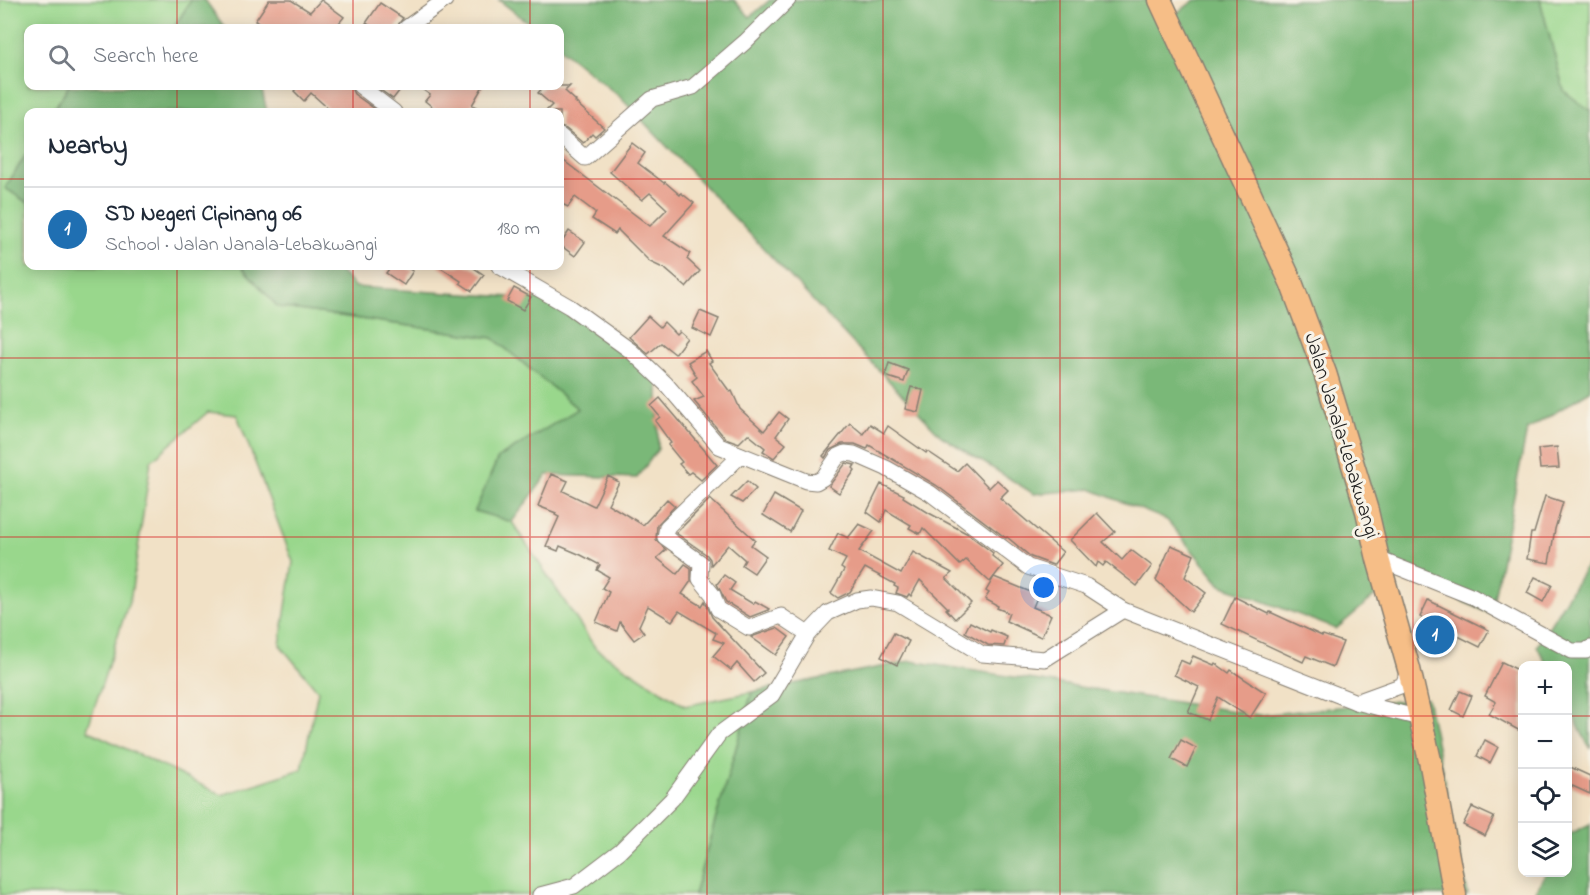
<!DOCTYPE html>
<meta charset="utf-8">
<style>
:root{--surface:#fff;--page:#f2f2f3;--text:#1f2937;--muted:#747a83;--line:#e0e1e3;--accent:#1f6fb2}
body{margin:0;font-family:"Indie Flower",sans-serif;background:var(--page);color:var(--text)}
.controls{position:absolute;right:18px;bottom:18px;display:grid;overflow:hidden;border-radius:12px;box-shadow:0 3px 15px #0003}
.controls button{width:54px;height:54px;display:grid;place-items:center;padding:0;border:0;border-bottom:2px solid var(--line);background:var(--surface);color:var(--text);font:30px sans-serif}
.you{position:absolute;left:1044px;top:588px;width:21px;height:21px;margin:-15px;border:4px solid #fff;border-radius:50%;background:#1a73e8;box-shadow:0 0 0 9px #1a73e833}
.badge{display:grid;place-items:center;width:39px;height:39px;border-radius:50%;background:var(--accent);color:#fff;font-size:20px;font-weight:700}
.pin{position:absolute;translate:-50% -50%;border:3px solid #fff;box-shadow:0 2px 6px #0006}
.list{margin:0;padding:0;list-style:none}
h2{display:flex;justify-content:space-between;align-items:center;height:78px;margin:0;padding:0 24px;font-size:26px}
h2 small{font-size:20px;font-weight:400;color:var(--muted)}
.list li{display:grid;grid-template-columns:39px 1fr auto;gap:18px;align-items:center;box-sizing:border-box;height:84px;padding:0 24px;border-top:2px solid var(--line)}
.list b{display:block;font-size:22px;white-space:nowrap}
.list p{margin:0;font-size:20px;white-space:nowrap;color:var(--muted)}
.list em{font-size:20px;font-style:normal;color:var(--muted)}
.icon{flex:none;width:33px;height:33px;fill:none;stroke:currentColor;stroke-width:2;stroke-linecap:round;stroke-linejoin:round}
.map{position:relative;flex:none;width:1590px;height:895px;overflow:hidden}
.search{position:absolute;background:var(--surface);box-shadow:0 3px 15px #0003;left:24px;top:24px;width:540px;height:66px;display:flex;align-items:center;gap:15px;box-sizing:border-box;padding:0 21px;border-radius:12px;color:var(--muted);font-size:22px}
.panel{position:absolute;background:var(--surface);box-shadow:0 3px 15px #0003;left:24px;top:108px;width:540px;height:162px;border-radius:12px}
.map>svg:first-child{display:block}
.green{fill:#99d78c;stroke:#5a7a54;stroke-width:1.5;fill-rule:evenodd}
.forest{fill:#7ab878;stroke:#4b6a4a;stroke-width:1.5}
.building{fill:#e69c89}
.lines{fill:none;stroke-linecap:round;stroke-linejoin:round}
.street-casing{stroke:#867e71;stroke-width:17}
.primary-casing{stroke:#867e71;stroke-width:25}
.street{stroke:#fff;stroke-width:15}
.primary{stroke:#f6be87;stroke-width:22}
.grid{fill:none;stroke:#d62828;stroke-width:1.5;stroke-opacity:0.55}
.labels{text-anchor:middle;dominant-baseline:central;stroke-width:6;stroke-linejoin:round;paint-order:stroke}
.street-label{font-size:21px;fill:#1c1c1c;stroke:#f7f3e8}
</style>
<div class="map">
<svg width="1590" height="895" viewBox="0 0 1590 895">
<rect width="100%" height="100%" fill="#f7f3e8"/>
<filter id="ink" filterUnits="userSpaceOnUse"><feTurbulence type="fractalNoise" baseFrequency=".0167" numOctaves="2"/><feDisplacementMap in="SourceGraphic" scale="12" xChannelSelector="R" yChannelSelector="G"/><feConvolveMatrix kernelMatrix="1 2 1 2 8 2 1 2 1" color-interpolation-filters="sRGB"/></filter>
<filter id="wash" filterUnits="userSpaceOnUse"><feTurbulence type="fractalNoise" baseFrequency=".008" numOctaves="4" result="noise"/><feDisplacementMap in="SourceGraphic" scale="24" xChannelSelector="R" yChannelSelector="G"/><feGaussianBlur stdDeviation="1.35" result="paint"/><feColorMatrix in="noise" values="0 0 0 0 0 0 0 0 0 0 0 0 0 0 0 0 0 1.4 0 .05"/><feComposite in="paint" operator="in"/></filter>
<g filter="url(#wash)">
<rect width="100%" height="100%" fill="#f1e1c6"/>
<g class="green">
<path d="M 0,0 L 191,0 L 174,28 L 28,28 L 28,86 L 69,86 L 52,112 L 28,112 L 28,151 L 6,188 L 28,203 L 28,266 L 241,266 L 278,307 L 493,338 L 579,410 L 498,458 L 475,511 L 512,522 L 596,649 L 685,706 L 752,692 L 694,895 L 0,895 ZM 208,412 L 237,415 L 293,562 L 280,645 L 318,691 L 302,769 L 222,795 L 87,730 L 131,595 L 151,461 Z"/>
<polygon points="1540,0 1590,0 1590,111 1564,91"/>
</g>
<g class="forest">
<polygon points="191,0 205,0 225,28 174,28"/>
<polygon points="499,0 734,0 750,17 770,0 1168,0 1177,13 1195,0 1540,0 1564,91 1590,111 1590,391 1527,430 1491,614 1401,574 1336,629 1221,585 1167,520 1090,489 1034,494 941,436 620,97 560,49 560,28 535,28"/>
<polygon points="69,86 261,86 267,112 52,112"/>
<polygon points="28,151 28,203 5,188"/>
<polygon points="241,266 334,266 355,287 556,300 658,366 658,449 637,478 547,475 512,522 475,511 498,458 578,409 493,338 278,307"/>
<polygon points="1590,560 1590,749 1568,706 1568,666 1547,665 1537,646"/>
<polygon points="911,661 1260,715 1427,698 1468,895 694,895 752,692"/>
<polygon points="1590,824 1590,895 1545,895 1535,891 1546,873 1568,872 1568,835"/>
</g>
<g id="blocks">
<g class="building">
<polygon points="269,0 291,0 310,12 321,0 344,17 335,28 266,28 255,21"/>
<polygon points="380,3 403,18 396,28 374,28 366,23"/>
<polygon points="299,86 350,86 354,94 379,112 332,112 311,93 304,101 294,91"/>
<polygon points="375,86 403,86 393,99"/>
<polygon points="418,86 483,86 472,105 486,112 439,112 425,101 430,95"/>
<polygon points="544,86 570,86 565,91 576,101 575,102 604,128 595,136 592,133 583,143 566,129 560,127 560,112 545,112 552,105 538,93"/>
<polygon points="632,143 645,153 638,163 664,183 665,182 680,195 681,193 694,203 664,236 690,253 687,259 700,271 686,287 665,269 650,262 618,230 615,234 592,219 596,213 575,197 568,207 560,203 560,158 650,226 667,209 650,193 642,200 610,172"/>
<polygon points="569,231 585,242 575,256 560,245"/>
<polygon points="391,266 404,266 413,271 404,285 386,273"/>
<polygon points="438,266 471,266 484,275 472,291 460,283 461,281"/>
<polygon points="514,288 531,297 523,310 507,301"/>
<polygon points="700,311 719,319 711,337 692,328"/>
<polygon points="648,316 660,327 664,322 676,334 679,331 687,338 675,354 661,343 648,354 629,337"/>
<polygon points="706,351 712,361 709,363 730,392 732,391 740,409 764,431 779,412 788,419 776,436 786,444 774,458 763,451 765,448 748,434 739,443 725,438 694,401 704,397 692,381 697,377 688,362"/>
<polygon points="889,363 908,370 904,382 885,376"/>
<polygon points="911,387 923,390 918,412 905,409"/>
<polygon points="660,398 717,465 701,480 691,472 688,474 679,464 682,462 668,445 671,443 655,421 660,417 651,406"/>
<polygon points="850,423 863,434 870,424 884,433 888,426 926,453 927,451 957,471 965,463 989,488 997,480 1008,490 1000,498 1063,552 1053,565 1031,557 1007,537 1006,538 936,485 869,445 867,449 855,444 842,444 830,450 825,458 823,456"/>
<polygon points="1557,447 1559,468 1540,469 1538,449"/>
<polygon points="846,463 855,465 853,468 855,470 839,493 829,486"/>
<polygon points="551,474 568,481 563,491 594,506 608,476 619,482 608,504 643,525 667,499 675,506 657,525 656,540 666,550 657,558 677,574 685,564 691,568 691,581 682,594 702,606 705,601 712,617 764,673 754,682 737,663 731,670 713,656 724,643 713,639 716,633 679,611 672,621 648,606 639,626 644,633 634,640 620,622 617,631 596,622 609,592 602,588 609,577 597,570 600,565 581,555 560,546 558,551 546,546 559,517 555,515 556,513 538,506"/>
<polygon points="747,481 756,489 742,503 731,497"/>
<polygon points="881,484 904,495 903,497 929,513 968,534 993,553 992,556 1003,565 990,582 966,560 960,565 923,528 920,534 909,528 911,525 886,510 881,522 867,512"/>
<polygon points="774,495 801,511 790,532 763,515"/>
<polygon points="1545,496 1563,502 1555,529 1549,563 1527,559 1531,533 1534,533"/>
<polygon points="710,499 755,540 751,545 766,556 754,573 742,565 745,560 728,545 711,565 710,559 707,555 676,533"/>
<polygon points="1097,513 1115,532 1103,542 1122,560 1131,550 1152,566 1137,586 1106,562 1103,566 1098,562 1096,567 1070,540"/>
<polygon points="859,524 874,531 859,551 901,574 913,552 952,573 946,578 971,603 955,619 946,609 948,608 920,580 911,596 909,594 907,597 896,593 898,588 894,586 895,584 865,568 850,592 838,598 831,593 844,570 841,568 846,559 829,551 838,533 848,538"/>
<polygon points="1171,545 1194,555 1185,577 1206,593 1191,612 1156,580"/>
<polygon points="724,575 735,583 730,590 753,604 755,601 769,609 768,610 750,617 726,602 717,584"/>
<polygon points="994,577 1038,595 1033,607 1051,615 1041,637 1006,621 1009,613 997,608 998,606 985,599 989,593 986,591"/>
<polygon points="1535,577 1552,585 1543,602 1527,593"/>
<polygon points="1235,597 1269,614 1270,612 1322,636 1323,635 1343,642 1333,667 1306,656 1303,662 1222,624"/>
<polygon points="1428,600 1489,630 1480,647 1420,617"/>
<polygon points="970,622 990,632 991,630 1007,637 1004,646 988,645 965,632"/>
<polygon points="777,628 789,637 776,655 751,637"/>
<polygon points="894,633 909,641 897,665 881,657"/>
<polygon points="1193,656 1214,665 1215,663 1229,673 1231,670 1266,693 1250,718 1218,697 1208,720 1188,712 1199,687 1174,675 1180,660 1189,664"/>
<polygon points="1502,662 1522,672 1522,732 1489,714 1496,702 1485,696"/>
<polygon points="1460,691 1472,696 1463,716 1451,710"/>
<polygon points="1181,740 1196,748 1187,767 1171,759"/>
<polygon points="1485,740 1498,747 1490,763 1477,756"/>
<polygon points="1568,766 1590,776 1590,794 1568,784"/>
<polygon points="1472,807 1494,817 1485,836 1463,825"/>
</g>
</g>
</g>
<g filter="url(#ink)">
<use href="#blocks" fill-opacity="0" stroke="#867e71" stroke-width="1.5"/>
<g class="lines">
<defs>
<g id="street">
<polyline points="406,28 445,0"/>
<polyline points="360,86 394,112"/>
<polyline points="560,136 585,158 652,99 693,87 745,42 788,0"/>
<polyline points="499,266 570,307 631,351 666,384 719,446 806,481 816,482 823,478 838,456 845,453 854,454 886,468 930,493 1028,567 1086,586 1123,610 1356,702 1403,685 1409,669"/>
<polyline points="741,455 667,527 665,537 701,563 700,579 713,595 718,609 749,628 781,616 808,634"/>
<polyline points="1378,559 1473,597 1572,651 1586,651 1590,648"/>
<polyline points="1356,702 1420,718"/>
<polyline points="540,895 574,886 620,851 672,799 719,734 772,695 808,634 828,613 857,600 871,598 898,603 982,654 1045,659 1123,610"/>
</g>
<polyline id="primary" points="1160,0 1291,282 1325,373 1367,511 1378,559 1409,669 1431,765 1455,895"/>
</defs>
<use href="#street" class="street-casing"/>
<use href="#primary" class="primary-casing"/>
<use href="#street" class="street"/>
<use href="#primary" class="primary"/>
</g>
</g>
<path class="grid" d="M 177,0 L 177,28M 353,0 L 353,28M 530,0 L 530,28M 707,0 L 707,895M 883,0 L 883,895M 1060,0 L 1060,895M 1237,0 L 1237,895M 1413,0 L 1413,895M 177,86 L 177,112M 353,86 L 353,112M 530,86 L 530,112M 0,179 L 28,179M 560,179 L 1590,179M 177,266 L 177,895M 353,266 L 353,895M 530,266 L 530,895M 0,358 L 1590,358M 0,537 L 1590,537M 0,716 L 1522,716M 1568,716 L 1590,716"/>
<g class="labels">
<g class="street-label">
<text transform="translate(1341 436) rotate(73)">Jalan Janala–Lebakwangi</text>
</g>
</g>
</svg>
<div class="controls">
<button>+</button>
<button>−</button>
<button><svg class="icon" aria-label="locate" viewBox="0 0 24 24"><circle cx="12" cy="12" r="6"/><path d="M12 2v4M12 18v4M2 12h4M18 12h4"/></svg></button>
<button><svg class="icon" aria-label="layers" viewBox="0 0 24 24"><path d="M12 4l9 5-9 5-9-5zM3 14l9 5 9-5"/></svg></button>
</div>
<div class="you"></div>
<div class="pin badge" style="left:1435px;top:635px">1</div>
<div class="search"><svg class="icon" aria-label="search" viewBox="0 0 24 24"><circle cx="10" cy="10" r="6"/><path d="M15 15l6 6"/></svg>Search here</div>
<section class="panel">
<h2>Nearby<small></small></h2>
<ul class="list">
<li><span class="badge">1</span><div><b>SD Negeri Cipinang 06</b><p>School · Jalan Janala–Lebakwangi</p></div><em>180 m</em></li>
</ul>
</section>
</div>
